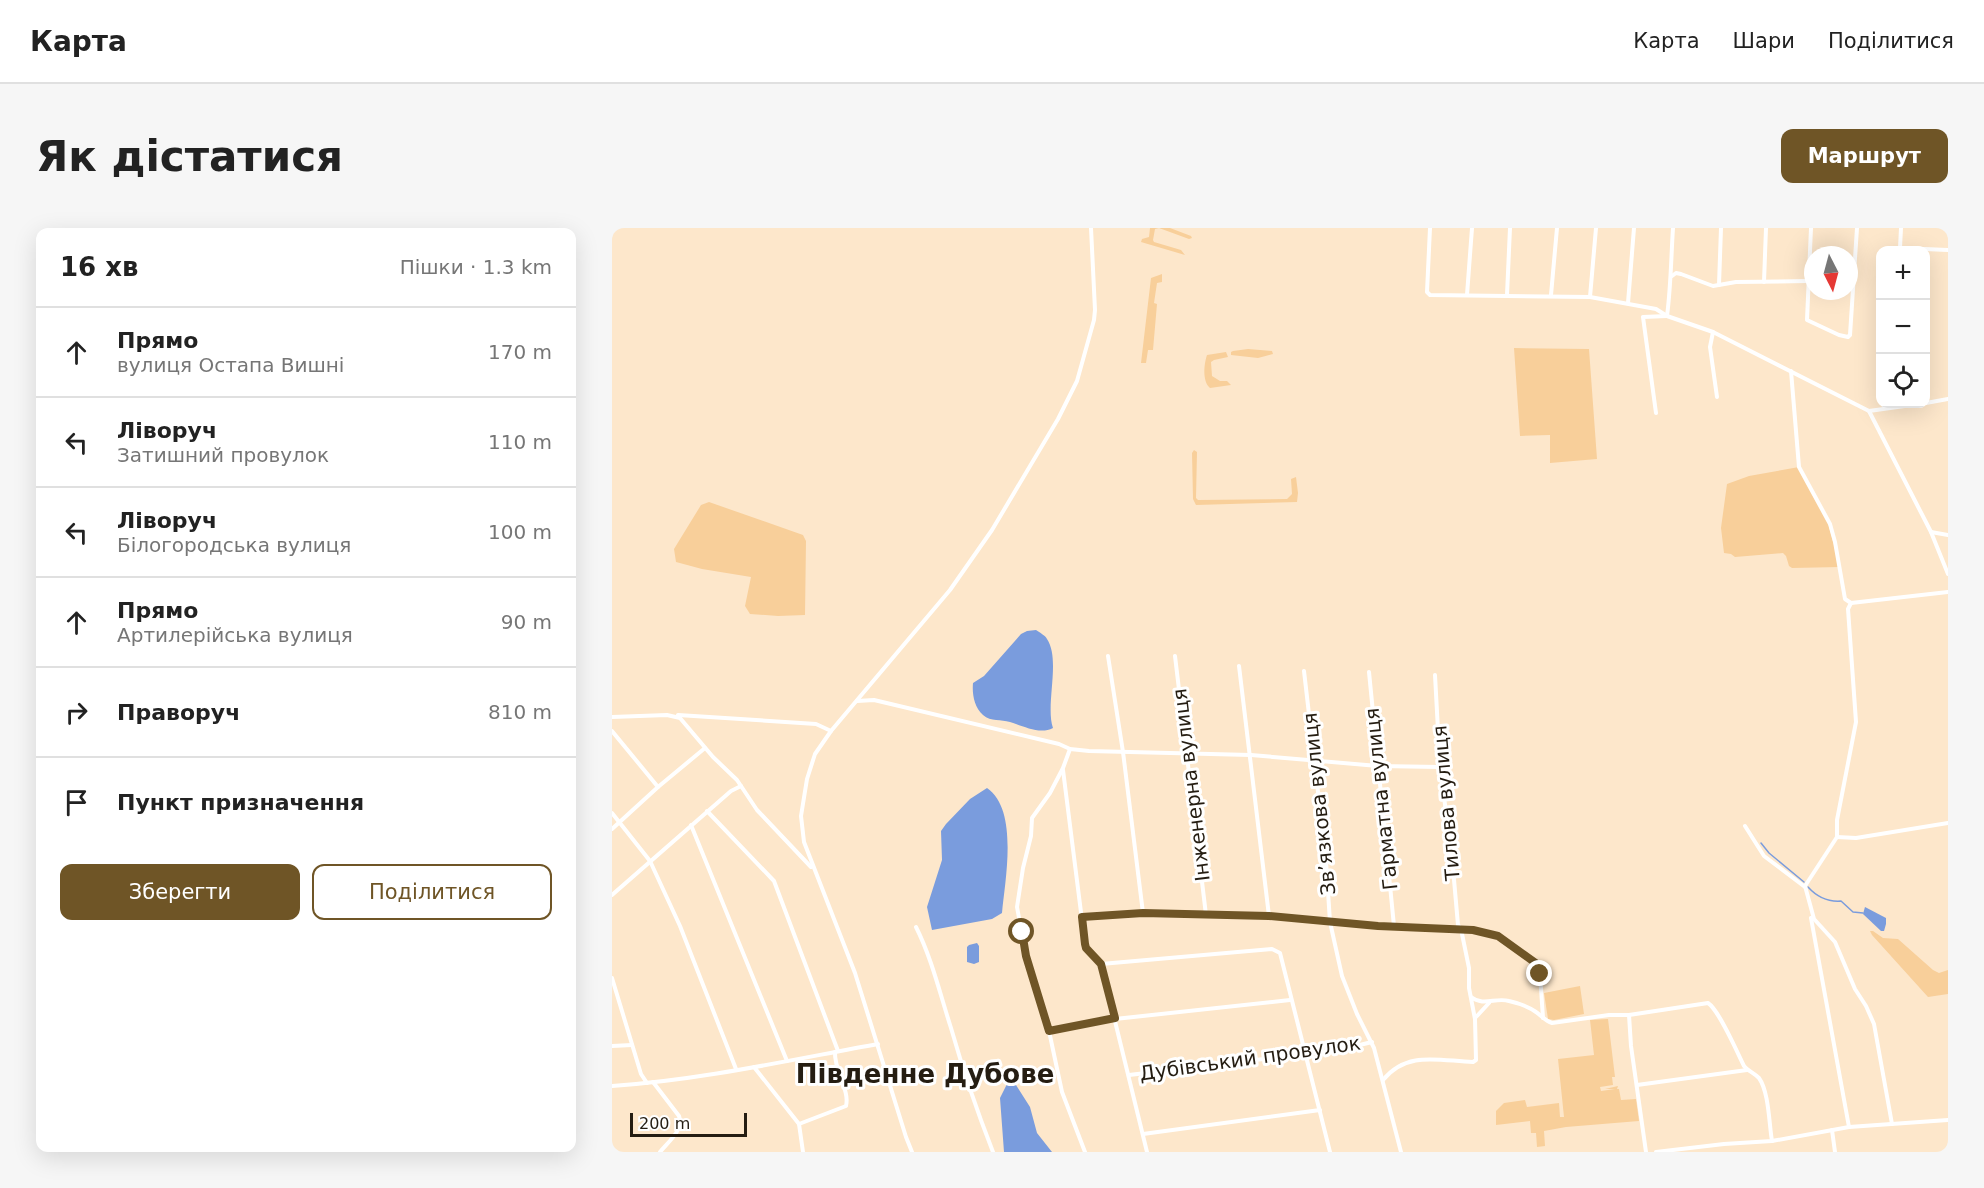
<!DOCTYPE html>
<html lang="uk">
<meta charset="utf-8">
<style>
:root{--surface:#fff;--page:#f6f6f6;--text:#222;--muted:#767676;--line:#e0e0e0;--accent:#6f5526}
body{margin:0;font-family:"DejaVu Sans",sans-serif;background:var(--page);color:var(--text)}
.controls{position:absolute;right:18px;top:18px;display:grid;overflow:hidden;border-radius:12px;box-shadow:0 6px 24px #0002}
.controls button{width:54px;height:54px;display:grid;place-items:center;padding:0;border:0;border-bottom:2px solid var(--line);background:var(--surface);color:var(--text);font:30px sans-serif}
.compass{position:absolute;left:1192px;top:18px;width:54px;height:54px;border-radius:50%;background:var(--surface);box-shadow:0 6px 24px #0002;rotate:174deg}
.scale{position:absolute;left:18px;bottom:15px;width:117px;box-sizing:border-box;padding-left:6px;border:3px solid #251d12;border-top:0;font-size:16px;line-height:21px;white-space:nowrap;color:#251d12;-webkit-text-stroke:4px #fff;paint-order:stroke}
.stop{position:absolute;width:18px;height:18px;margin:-14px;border:4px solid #6f5526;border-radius:50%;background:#fff}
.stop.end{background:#6f5526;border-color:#fff;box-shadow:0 2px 6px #0008}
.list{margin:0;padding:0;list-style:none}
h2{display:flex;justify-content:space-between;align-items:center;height:78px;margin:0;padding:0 24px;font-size:26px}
h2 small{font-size:20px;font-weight:400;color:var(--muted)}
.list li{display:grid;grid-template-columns:39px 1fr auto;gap:18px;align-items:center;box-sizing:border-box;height:90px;padding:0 24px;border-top:2px solid var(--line)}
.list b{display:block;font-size:22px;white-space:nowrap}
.list p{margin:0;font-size:20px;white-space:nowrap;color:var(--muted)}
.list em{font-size:20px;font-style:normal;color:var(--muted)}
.actions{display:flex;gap:12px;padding:18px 24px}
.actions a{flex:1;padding:14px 0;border:2px solid var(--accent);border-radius:12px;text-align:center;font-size:21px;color:var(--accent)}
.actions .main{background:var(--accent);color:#fff}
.icon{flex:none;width:33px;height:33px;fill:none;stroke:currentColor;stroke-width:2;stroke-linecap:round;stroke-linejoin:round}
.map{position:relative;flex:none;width:1336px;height:924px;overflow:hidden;border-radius:12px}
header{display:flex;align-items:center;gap:36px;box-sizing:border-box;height:84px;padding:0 30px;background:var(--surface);border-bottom:2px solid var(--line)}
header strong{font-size:28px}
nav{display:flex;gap:33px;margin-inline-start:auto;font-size:21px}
.intro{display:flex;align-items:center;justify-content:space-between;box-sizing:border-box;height:144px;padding:0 36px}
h1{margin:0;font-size:42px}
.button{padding:15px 27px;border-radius:12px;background:var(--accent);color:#fff;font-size:21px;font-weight:700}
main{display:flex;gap:36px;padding:0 36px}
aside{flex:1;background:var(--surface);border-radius:12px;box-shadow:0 6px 24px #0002}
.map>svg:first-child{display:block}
.green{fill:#f8cf9a}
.water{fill:#7a9cdd}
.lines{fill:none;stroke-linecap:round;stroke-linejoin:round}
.stream{stroke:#7a9cdd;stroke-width:1.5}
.minor{stroke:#fff;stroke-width:4}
.route{stroke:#6f5526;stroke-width:8}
.labels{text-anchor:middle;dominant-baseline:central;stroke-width:6;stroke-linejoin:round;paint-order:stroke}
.street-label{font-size:20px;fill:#251d12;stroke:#fff}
.district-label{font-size:26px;font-weight:bold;fill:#251d12;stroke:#fff}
</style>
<header>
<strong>Карта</strong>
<nav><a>Карта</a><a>Шари</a><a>Поділитися</a></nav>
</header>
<div class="intro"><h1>Як дістатися</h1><a class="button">Маршрут</a></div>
<main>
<aside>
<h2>16 хв<small>Пішки · 1.3 km</small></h2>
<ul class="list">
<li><svg class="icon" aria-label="ahead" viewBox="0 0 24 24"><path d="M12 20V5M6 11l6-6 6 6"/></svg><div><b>Прямо</b><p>вулиця Остапа Вишні</p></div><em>170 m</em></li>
<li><svg class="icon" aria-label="left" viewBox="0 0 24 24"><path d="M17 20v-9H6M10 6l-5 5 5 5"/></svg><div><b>Ліворуч</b><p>Затишний провулок</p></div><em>110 m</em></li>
<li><svg class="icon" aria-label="left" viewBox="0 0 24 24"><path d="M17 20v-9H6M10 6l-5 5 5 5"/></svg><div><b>Ліворуч</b><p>Білогородська вулиця</p></div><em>100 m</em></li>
<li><svg class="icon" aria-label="ahead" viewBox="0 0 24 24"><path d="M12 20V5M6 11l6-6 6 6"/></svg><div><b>Прямо</b><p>Артилерійська вулиця</p></div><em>90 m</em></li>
<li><svg class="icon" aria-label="right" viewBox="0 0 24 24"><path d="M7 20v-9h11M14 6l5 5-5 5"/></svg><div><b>Праворуч</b></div><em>810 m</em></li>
<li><svg class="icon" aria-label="arrive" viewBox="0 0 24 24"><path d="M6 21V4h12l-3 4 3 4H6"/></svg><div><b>Пункт призначення</b></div></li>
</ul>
<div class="actions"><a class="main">Зберегти</a><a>Поділитися</a></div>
</aside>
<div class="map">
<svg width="1336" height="924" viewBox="0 0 1336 924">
<rect width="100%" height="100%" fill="#fde7cb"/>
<g class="green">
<polygon points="538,0 558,0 579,8 580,10 577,11 547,0 543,1 541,12 542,14 569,22 573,27 529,14 530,11 537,9"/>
<polygon points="550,46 550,54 545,55 542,75 545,76 541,122 536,122 534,135 529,135 539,50"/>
<polygon points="902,120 977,121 985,231 938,235 938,207 908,208"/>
<polygon points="636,121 660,123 661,126 646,130 619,127 619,124 621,123"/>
<path d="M 614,124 L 616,129 L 602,132 L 599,134 L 600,148 L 608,153 L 615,153 L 619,157 L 598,160 C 590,153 592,136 595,127 Z"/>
<polygon points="582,222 585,224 584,270 586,272 675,271 680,266 679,251 684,249 686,265 685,274 584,277 581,271 580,225"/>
<polygon points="1187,239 1213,284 1228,339 1180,340 1177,338 1174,328 1171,325 1123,329 1119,326 1112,325 1109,300 1115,256 1137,248"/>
<polygon points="97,274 191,307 194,313 193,387 166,388 138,386 133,378 139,349 90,341 64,334 62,321 89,277"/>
<polygon points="1258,703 1261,703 1271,710 1286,711 1321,742 1327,745 1336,742 1336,766 1316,769 1260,707"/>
<polygon points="968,758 972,786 942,792 936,791 932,765"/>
<polygon points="996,791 1003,849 1000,849 1001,857 988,859 989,863 1003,861 993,861 1006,858 1005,861 1007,861 1009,872 1024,871 1027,893 954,899 932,903 933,918 925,919 924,905 919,905 918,893 884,897 884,883 892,875 913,872 915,879 947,875 948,889 952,889 946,831 982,827 978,792"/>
</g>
<g class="water">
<path d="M 424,402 C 428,405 433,407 435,411 C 449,432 433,477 441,500 C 428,507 411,498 398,494 C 389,491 379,494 371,487 C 362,479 360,466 361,455 L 372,448 L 409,406 L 415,403 Z"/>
<path d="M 375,560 C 407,582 393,652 390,685 L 380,691 L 320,702 L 315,679 L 330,632 L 329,603 L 334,596 L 358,571 Z"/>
<polygon points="1253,679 1274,690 1274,696 1272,703 1269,703 1251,686"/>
<polygon points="365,715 367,718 367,734 362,736 355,734 355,719 357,717"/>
<polygon points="398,853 404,857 418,879 425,905 440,924 392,924 388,870 396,854"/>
</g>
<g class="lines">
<g class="stream">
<polyline points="1149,615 1157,625 1192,654"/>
<path d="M 1196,659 C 1205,669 1216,674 1229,673 L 1241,684 L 1251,685"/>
</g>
<g class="minor">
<polyline points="818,0 815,64 818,67 978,69 1044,81 1055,88 1101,104 1257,183 1319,304 1336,346"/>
<polyline points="1199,0 1195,92 1227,107 1236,109 1238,107 1245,0"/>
<polyline points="1289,0 1288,20 1336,22"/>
<polyline points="1060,48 1064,45 1069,46 1101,58 1124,54 1196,53"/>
<polyline points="1152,54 1154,0"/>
<polyline points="1107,57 1109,0"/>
<polyline points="855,67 860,0"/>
<polyline points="895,67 898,0"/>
<polyline points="939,67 945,0"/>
<polyline points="978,69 984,0"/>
<polyline points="1016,75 1022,0"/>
<polyline points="1101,104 1098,119 1105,169"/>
<polyline points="1179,143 1187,239 1218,296 1223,314 1233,371 1239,375 1236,381 1244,494 1225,592 1225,609 1193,658 1202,691 1223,714 1243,761 1254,778 1262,796 1280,896"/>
<polyline points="1314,175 1336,171"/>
<polyline points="1257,183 1307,176"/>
<path d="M 1044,185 L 1031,89 L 1055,88 C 1059,58 1059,30 1061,0"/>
<polyline points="1319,304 1336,307"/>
<polyline points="1239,375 1336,364"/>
<polyline points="496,428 511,524 531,685"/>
<polyline points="563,428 594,687"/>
<polyline points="627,438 657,688"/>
<polyline points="692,443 714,633 718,694 730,748 745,786 762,820 789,924"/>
<polyline points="757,444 782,698"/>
<polyline points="245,473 262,472 447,516 458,521 477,523 639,527 766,538 828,539"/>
<polyline points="66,487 204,496 219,503"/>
<polyline points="0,489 55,487 68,490 101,529 125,552 145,582 199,639"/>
<polyline points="0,503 46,559"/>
<polyline points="458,521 451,540 438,565 420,590 419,608 411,640 405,679 414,728 437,803 450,864 473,924"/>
<polyline points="451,542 473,716 474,720 489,736 535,924"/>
<polyline points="95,583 162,653 226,823"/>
<polyline points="0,585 38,633 68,698 124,841"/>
<polyline points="79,597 175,833"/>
<polyline points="1133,598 1152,628 1193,659"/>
<polyline points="0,601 46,559 93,520"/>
<polyline points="1225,609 1244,610 1336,595"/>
<polyline points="0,667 119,563 129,558"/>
<polyline points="470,689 531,685 657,688 766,698 861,702 886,708 925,736 928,746 931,790"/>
<polyline points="1199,690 1237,899"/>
<path d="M 304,699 C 320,731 328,766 339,800 C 351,842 365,883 381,924"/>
<polyline points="489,736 660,721 668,725 718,924"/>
<polyline points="0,750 29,846 35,855"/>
<path d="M 859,769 C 872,779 883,769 897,773 C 906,775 917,779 924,784 C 930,788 933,793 940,795 L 997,787 L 1017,787 L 1096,775 C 1107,782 1125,824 1132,838 C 1136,843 1142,845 1147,850 C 1157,864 1157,896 1160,913"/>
<polyline points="1017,787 1019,818 1034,924"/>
<polyline points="864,789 877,775"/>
<polyline points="437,803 503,791 678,772"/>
<polyline points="0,818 20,817"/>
<polyline points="142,839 187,896 191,924"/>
<polyline points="517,847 727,822 760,814"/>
<path d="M 771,852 C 795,822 828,833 861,834 L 864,832 L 863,791 L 857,760 L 857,740 L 849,701 L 846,697 L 840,629 L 828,539 L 823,447"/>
<path d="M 41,854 L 67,888 C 72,902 56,914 48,924"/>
<polyline points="1025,857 1135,842"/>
<path d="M 0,858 C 89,852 178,832 266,816"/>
<path d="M 187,896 L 234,878 C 238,862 222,843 223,824"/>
<polyline points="1220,902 1223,924"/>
<polyline points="531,906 708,882"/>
<polyline points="300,924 294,909 243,745 192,614 189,588 195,551 203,526 219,503 338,362 380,302 446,191 465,153 482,92 483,82 479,0"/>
<polyline points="1044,924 1112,916 1160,913 1237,899 1336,892"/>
</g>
</g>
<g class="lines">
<polyline class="route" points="410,704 414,728 437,803 503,790 489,736 474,720 473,716 470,689 531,685 657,688 766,698 861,702 886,708 925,736 928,746"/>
</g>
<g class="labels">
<g class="street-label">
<text transform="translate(579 557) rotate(-97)">Інженерна вулиця</text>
<text transform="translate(769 571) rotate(-96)">Гарматна вулиця</text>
<text transform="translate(834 575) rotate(-95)">Тилова вулиця</text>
<text transform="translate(707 576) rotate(-96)">Звʼязкова вулиця</text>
<text transform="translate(638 830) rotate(-8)">Дубівський провулок</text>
</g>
<g class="district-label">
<text x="313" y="846">Південне Дубове</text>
</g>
</g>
</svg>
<div class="controls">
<button>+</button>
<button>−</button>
<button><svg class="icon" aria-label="locate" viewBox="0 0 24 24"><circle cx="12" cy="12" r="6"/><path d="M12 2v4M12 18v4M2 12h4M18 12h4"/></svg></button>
</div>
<svg class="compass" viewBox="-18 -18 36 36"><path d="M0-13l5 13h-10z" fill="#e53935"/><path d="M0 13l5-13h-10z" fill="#767676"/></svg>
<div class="scale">200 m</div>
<div class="stop" style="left:410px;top:704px"></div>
<div class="stop end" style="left:928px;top:746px"></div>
</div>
</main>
